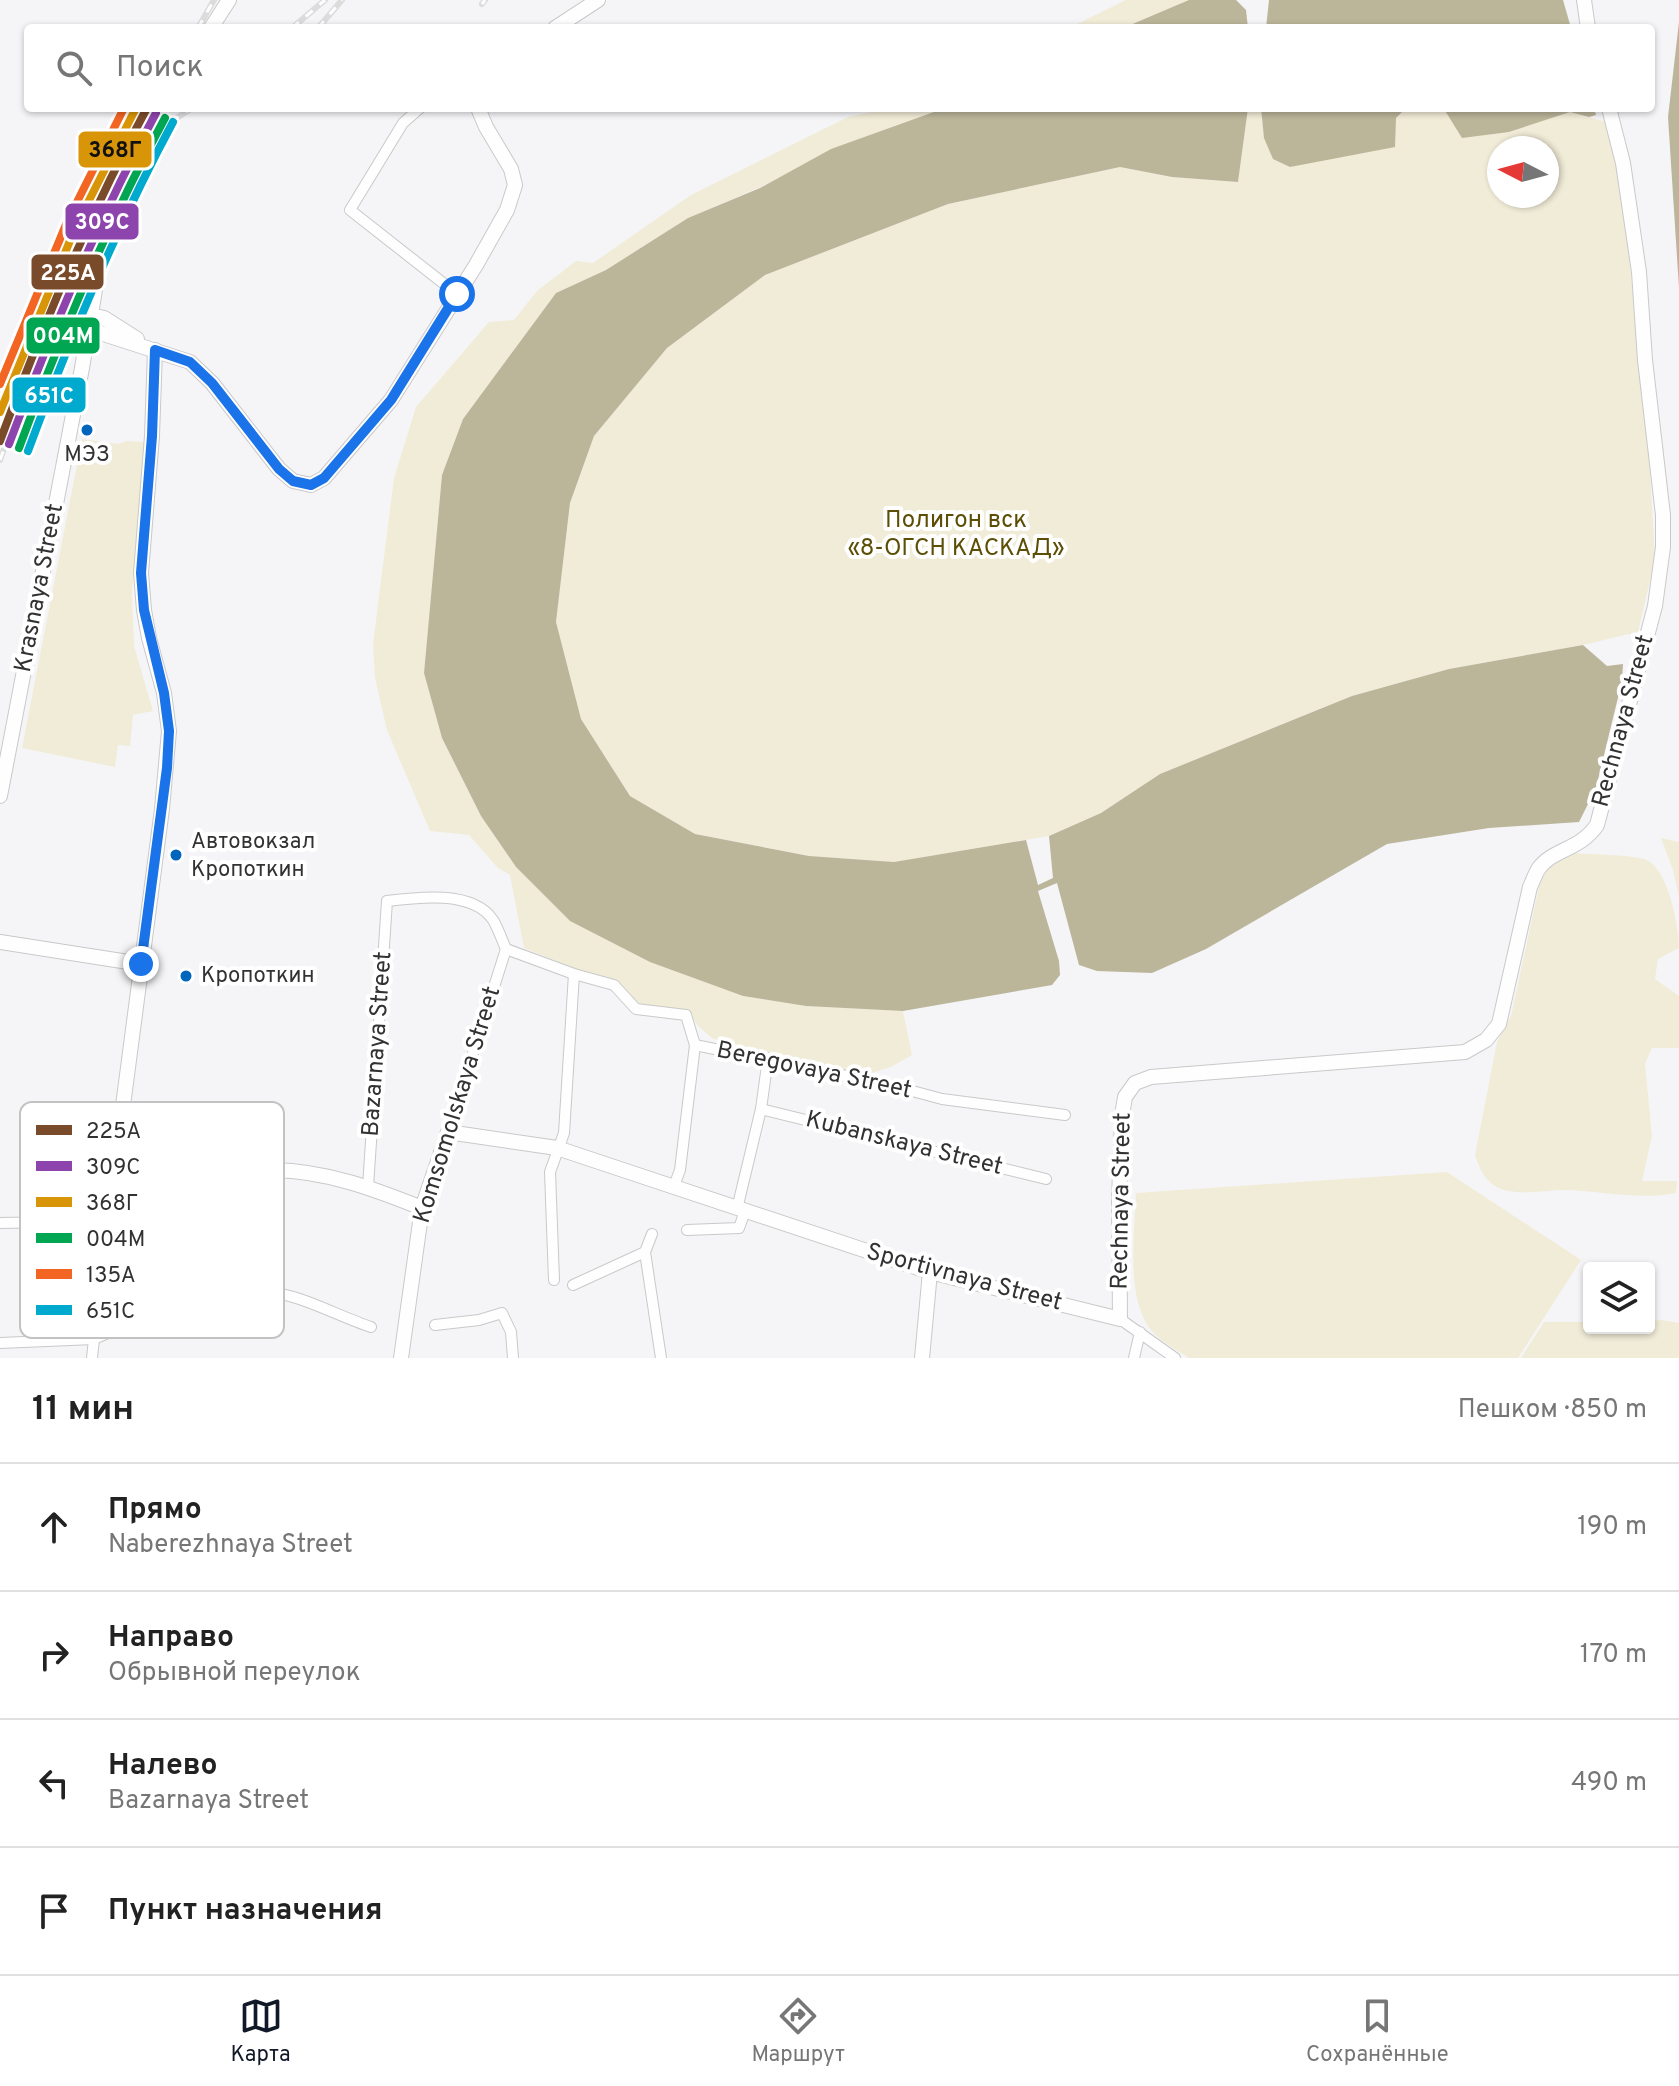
<!DOCTYPE html>
<html lang="ru">
<meta charset="utf-8">
<style>
:root{--surface:#fff;--page:#f6f6f6;--text:#222;--muted:#767676;--line:#e0e0e0;--accent:#111827}
body{margin:0;font-family:Overpass,sans-serif;background:var(--page);color:var(--text)}
.controls{position:absolute;right:24px;bottom:24px;display:grid;overflow:hidden;border-radius:8px;box-shadow:0 2px 6px #0004}
.controls button{width:72px;height:72px;display:grid;place-items:center;padding:0;border:0;border-bottom:2px solid var(--line);background:var(--surface);color:var(--text);font:40px sans-serif}
.compass{position:absolute;left:1487px;top:136px;width:72px;height:72px;border-radius:50%;background:var(--surface);box-shadow:0 2px 6px #0004;rotate:276deg}
.stop{position:absolute;width:24px;height:24px;margin:-18px;border:6px solid #1a73e8;border-radius:50%;background:#fff}
.stop.end{background:#1a73e8;border-color:#fff;box-shadow:0 2px 8px #0008}
.list{margin:0;padding:0;list-style:none}
h2{display:flex;justify-content:space-between;align-items:center;height:104px;margin:0;padding:0 32px;font-size:34px}
h2 small{font-size:26px;font-weight:400;color:var(--muted)}
.list li{display:grid;grid-template-columns:52px 1fr auto;gap:24px;align-items:center;box-sizing:border-box;height:128px;padding:0 32px;border-top:2px solid var(--line)}
.list b{display:block;font-size:30px;white-space:nowrap}
.list p{margin:0;font-size:26px;white-space:nowrap;color:var(--muted)}
.list em{font-size:26px;font-style:normal;color:var(--muted)}
.icon{flex:none;width:44px;height:44px;fill:none;stroke:currentColor;stroke-width:2;stroke-linecap:round;stroke-linejoin:round}
.map{position:relative;flex:none;width:1679px;height:1358px;overflow:hidden}
.search{position:absolute;background:var(--surface);box-shadow:0 2px 6px #0004;left:24px;right:24px;top:24px;height:88px;display:flex;align-items:center;gap:20px;box-sizing:border-box;padding:0 28px;border-radius:8px;color:var(--muted);font-size:30px}
.sheet{height:616px;background:var(--surface)}
nav{display:flex;justify-content:space-around;align-items:center;box-sizing:border-box;height:112px;border-top:2px solid var(--line);background:var(--surface);font-size:22px;color:var(--muted)}
nav a{display:grid;justify-items:center;gap:4px}
nav .on{color:var(--accent)}
.map>svg:first-child{display:block}
.green{fill:#f1ecd7;fill-rule:evenodd}
.water{fill:#bbb59a}
.lines{fill:none;stroke-linecap:round;stroke-linejoin:round}
.street-casing{stroke:#c9c9ca;stroke-width:12}
.secondary-casing{stroke:#c9c9ca;stroke-width:16}
.street{stroke:#fefefe;stroke-width:10}
.secondary{stroke:#fefefe;stroke-width:14}
.rail-casing{stroke:#dcdcdd;stroke-width:6}
.rail{stroke:#fff;stroke-width:3;stroke-dasharray:9;stroke-linecap:butt}
.rail-1-casing{stroke:#fff;stroke-width:14}
.rail-2-casing{stroke:#fff;stroke-width:14}
.rail-3-casing{stroke:#fff;stroke-width:14}
.rail-4-casing{stroke:#fff;stroke-width:14}
.rail-5-casing{stroke:#fff;stroke-width:14}
.rail-6-casing{stroke:#fff;stroke-width:14}
.rail-1{stroke:#7a4b2a;stroke-width:8}
.rail-2{stroke:#8e44ad;stroke-width:8}
.rail-3{stroke:#d99508;stroke-width:8}
.rail-4{stroke:#00a651;stroke-width:8}
.rail-5{stroke:#f26522;stroke-width:8}
.rail-6{stroke:#00a9ce;stroke-width:8}
.route{stroke:#1a73e8;stroke-width:10}
.bus-dot{fill:#0065bd;stroke:#fff;stroke-width:3}
.labels{text-anchor:middle;dominant-baseline:central;stroke-width:8;stroke-linejoin:round;paint-order:stroke}
.bus-label{font-size:22px;fill:#323233;stroke:#fff;text-anchor:start}
.park-label{font-size:24px;fill:#5c4e05;stroke:#fff}
.street-label{font-size:24px;fill:#323233;stroke:#fff}
.key{fill:#fff;stroke:#c2c2c2;stroke-width:2}
.key-label{font-size:22px;fill:#323233}
.line-badge{stroke:#fff;stroke-width:3}
.badge-label{font-size:22px;text-anchor:middle;font-weight:bold;fill:#fff}
.pale-badge-label{font-size:22px;text-anchor:middle;font-weight:bold;fill:#111}
</style>
<div class="map">
<svg width="1679" height="1358" viewBox="0 0 1679 1358">
<rect width="100%" height="100%" fill="#f5f5f7"/>
<g class="green">
<polygon points="1126,0 1189,0 1123,28 1069,28"/>
<polygon points="890,108 945,108 688,218 606,270 556,293 463,419 442,475 424,673 442,738 481,816 516,867 570,921 651,962 743,996 806,1006 903,1011 912,1055 891,1067 865,1075 742,1048 712,1038 697,1025 689,1010 639,1004 614,979 594,976 524,948 510,875 498,868 469,835 430,831 387,730 375,678 373,644 394,478 416,407 489,322 514,320 537,291 576,261 593,263 691,195 848,117"/>
<path d="M 1248,108 L 1261,108 C 1264,136 1263,153 1290,167 L 1396,118 L 1406,108 L 1444,109 L 1509,132 L 1570,112 L 1606,122 L 1619,163 L 1648,434 L 1655,559 L 1638,632 L 1583,645 L 1449,669 L 1352,696 L 1160,774 L 1101,813 L 1049,836 L 894,862 L 809,856 L 695,834 L 630,796 L 581,719 L 556,622 L 570,503 L 594,436 L 667,348 L 765,275 L 948,204 L 1120,167 L 1172,177 L 1238,182 ZM 1499,148 L 1547,148 L 1547,196 L 1499,196 Z"/>
<polygon points="82,439 118,444 126,441 144,442 132,593 134,646 153,711 133,715 130,746 118,745 115,767 22,748"/>
<polygon points="1661,838 1679,842 1679,897 1673,870"/>
<path d="M 1575,853 C 1597,855 1623,854 1644,859 C 1668,866 1679,926 1679,948 L 1658,959 L 1655,979 L 1679,996 L 1679,1048 L 1652,1048 L 1645,1064 L 1652,1136 L 1642,1181 L 1677,1181 L 1676,1193 C 1641,1200 1605,1192 1570,1190 C 1547,1189 1514,1198 1495,1186 C 1483,1178 1479,1167 1475,1155 L 1497,1042 L 1511,1016 L 1540,882 L 1549,868 Z"/>
<path d="M 1447,1172 L 1581,1260 L 1518,1358 L 1189,1358 C 1179,1351 1167,1345 1158,1337 C 1123,1308 1135,1234 1136,1193 Z"/>
<polygon points="1662,1320 1679,1323 1679,1358 1521,1358 1544,1322 1589,1322 1589,1328 1649,1328 1649,1321"/>
</g>
<g class="water">
<polygon points="1189,0 1236,0 1246,10 1248,28 1123,28"/>
<polygon points="1269,0 1563,0 1571,28 1266,28"/>
<polygon points="1679,22 1679,288 1668,117"/>
<polygon points="945,108 1248,108 1238,182 1172,177 1120,167 948,204 765,275 667,348 594,436 570,503 556,622 581,719 630,796 695,834 809,856 894,862 1026,840 1038,885 1053,878 1049,836 1101,813 1160,774 1352,696 1449,669 1583,645 1607,666 1623,664 1622,681 1596,788 1579,822 1489,828 1387,844 1206,949 1152,973 1097,971 1079,965 1057,883 1038,891 1059,961 1060,975 1052,985 903,1011 806,1006 743,996 650,962 570,921 516,867 481,816 442,738 424,673 442,475 463,419 556,293 606,270 688,218 760,188 831,149"/>
<polygon points="1261,108 1406,108 1396,118 1395,147 1290,167 1273,159 1264,138"/>
<polygon points="1438,108 1594,108 1596,115 1589,117 1570,112 1509,132 1462,138 1444,109"/>
</g>
<g class="lines">
<defs>
<g id="street">
<polyline points="420,108 403,123 350,210 457,294"/>
<polyline points="506,949 574,974 614,985 636,1009 686,1015 695,1045 890,1085 942,1099 1065,1115"/>
<polyline points="761,1109 1046,1179"/>
<polyline points="448,1132 506,949"/>
<polyline points="674,1186 680,1170 695,1045"/>
<path d="M 368,1187 L 387,901 C 418,897 473,890 493,920 C 498,928 502,940 506,949"/>
<polyline points="737,1209 761,1109 768,1058"/>
<polyline points="109,1221 114,1174"/>
<polyline points="0,1223 109,1221 249,1214"/>
<polyline points="687,1230 739,1228 745,1211"/>
<polyline points="645,1252 661,1358"/>
<polyline points="554,1280 550,1172 564,1133 574,974"/>
<polyline points="573,1285 645,1252 652,1234"/>
<path d="M 217,1299 C 233,1297 251,1291 268,1292 C 299,1294 340,1317 371,1327"/>
<polyline points="1120,1319 1175,1358"/>
<polyline points="435,1325 479,1320 502,1313 511,1332 513,1358"/>
<polyline points="0,1343 94,1339 127,1325 178,1321 209,1312 241,1248 249,1214 252,1170"/>
<polyline points="92,1358 94,1339"/>
<polyline points="1134,1358 1140,1332"/>
</g>
<g id="secondary">
<polyline points="1584,0 1588,28"/>
<polyline points="211,28 229,0"/>
<polyline points="555,28 598,0"/>
<polyline points="91,315 104,318 137,339"/>
<polyline points="88,329 190,362 212,383 279,469 293,481 311,485 324,478 391,400 476,265 507,210 515,185 511,169 486,127 478,108"/>
<path d="M 155,350 L 152,436 L 141,573 L 144,610 L 149,638 L 164,693 L 169,731 L 162,809 L 114,1174 C 171,1181 219,1169 274,1170 C 327,1171 374,1189 422,1208"/>
<polyline points="0,796 82,368 107,218 115,189 136,143 159,108"/>
<polyline points="0,942 141,964"/>
<path d="M 401,1358 L 422,1208 L 448,1132 L 557,1148 L 930,1272 L 1120,1319 L 1119,1200 L 1122,1115 L 1125,1097 L 1135,1083 L 1151,1077 L 1465,1052 L 1486,1040 L 1499,1024 L 1530,887 C 1533,881 1535,874 1539,868 C 1553,849 1580,850 1597,825 L 1655,606 L 1663,547 L 1663,515 L 1645,360 L 1639,272 L 1623,163 L 1609,108"/>
<polyline points="922,1358 930,1272"/>
</g>
</defs>
<use href="#street" class="street-casing"/>
<use href="#secondary" class="secondary-casing"/>
<use href="#street" class="street"/>
<use href="#secondary" class="secondary"/>
<defs>
<g id="rail">
<polyline points="482,4 485,0"/>
<polyline points="198,28 214,0"/>
<polyline points="292,28 325,0"/>
<polyline points="318,28 342,0"/>
<polyline points="131,158 166,125 192,108"/>
<polyline points="0,460 68,274 106,195 152,108"/>
</g>
</defs>
<use href="#rail" class="rail-casing"/>
<use href="#rail" class="rail"/>
<defs>
<path id="rail-1" d="M 0,441 C 42,327 89,215 147,108"/>
<path id="rail-2" d="M 9,444 C 52,331 98,220 156,113"/>
<polyline id="rail-3" points="0,412 76,226 136,108"/>
<path id="rail-4" d="M 19,448 C 61,335 107,224 165,118"/>
<polyline id="rail-5" points="0,384 67,222 124,108"/>
<path id="rail-6" d="M 28,451 C 70,338 116,228 173,122"/>
</defs>
<use href="#rail-1" class="rail-1-casing"/>
<use href="#rail-2" class="rail-2-casing"/>
<use href="#rail-3" class="rail-3-casing"/>
<use href="#rail-4" class="rail-4-casing"/>
<use href="#rail-5" class="rail-5-casing"/>
<use href="#rail-6" class="rail-6-casing"/>
<use href="#rail-1" class="rail-1"/>
<use href="#rail-2" class="rail-2"/>
<use href="#rail-3" class="rail-3"/>
<use href="#rail-4" class="rail-4"/>
<use href="#rail-5" class="rail-5"/>
<use href="#rail-6" class="rail-6"/>
</g>
<g class="lines">
<polyline class="route" points="141,964 167,768 169,731 164,693 144,610 141,573 152,436 155,350 190,362 212,383 279,469 293,481 311,485 324,478 391,400 457,294"/>
</g>
<g class="bus-dot">
<circle cx="87" cy="430" r="7"/>
<circle cx="176" cy="855" r="7"/>
<circle cx="186" cy="976" r="7"/>
</g>
<g class="labels">
<g class="bus-label">
<text x="87" y="455" text-anchor="middle">МЭЗ</text>
<text x="191" y="842">Автовокзал<tspan x="191" dy="28">Кропоткин</tspan></text>
<text x="201" y="976">Кропоткин</text>
</g>
<g class="park-label">
<text x="956" y="521">Полигон вск<tspan x="956" dy="28">«8-ОГСН КАСКАД»</tspan></text>
</g>
<g class="street-label">
<text transform="translate(40 588) rotate(-79)">Krasnaya Street</text>
<text transform="translate(1624 721) rotate(-75)">Rechnaya Street</text>
<text transform="translate(378 1044) rotate(-86)">Bazarnaya Street</text>
<text transform="translate(814 1071) rotate(12)">Beregovaya Street</text>
<text transform="translate(458 1105) rotate(-73)">Komsomolskaya Street</text>
<text transform="translate(904 1144) rotate(14)">Kubanskaya Street</text>
<text transform="translate(1122 1201) rotate(-89)">Rechnaya Street</text>
<text transform="translate(964 1278) rotate(15)">Sportivnaya Street</text>
</g>
</g>
<rect x="20" y="1102" width="264" height="236" rx="12" class="key"/>
<rect x="36" y="1125" width="36" height="10" fill="#7a4b2a"/>
<rect x="36" y="1161" width="36" height="10" fill="#8e44ad"/>
<rect x="36" y="1197" width="36" height="10" fill="#d99508"/>
<rect x="36" y="1233" width="36" height="10" fill="#00a651"/>
<rect x="36" y="1269" width="36" height="10" fill="#f26522"/>
<rect x="36" y="1305" width="36" height="10" fill="#00a9ce"/>
<g class="key-label">
<text x="86" y="1138">225А</text>
<text x="86" y="1174">309С</text>
<text x="86" y="1210">368Г</text>
<text x="86" y="1246">004М</text>
<text x="86" y="1282">135А</text>
<text x="86" y="1318">651С</text>
</g>
<g class="line-badge">
<rect x="77" y="130" width="76" height="39" rx="8" fill="#d99508"/>
<rect x="64" y="202" width="76" height="39" rx="8" fill="#8e44ad"/>
<rect x="30" y="253" width="75" height="38" rx="8" fill="#7a4b2a"/>
<rect x="25" y="316" width="76" height="39" rx="8" fill="#00a651"/>
<rect x="11" y="376" width="76" height="38" rx="8" fill="#00a9ce"/>
</g>
<g class="badge-label">
<text x="102" y="229">309С</text>
<text x="68" y="280">225А</text>
<text x="63" y="343">004М</text>
<text x="49" y="403">651С</text>
</g>
<g class="pale-badge-label">
<text x="115" y="157">368Г</text>
</g>
</svg>
<div class="controls">
<button><svg class="icon" aria-label="layers" viewBox="0 0 24 24"><path d="M12 4l9 5-9 5-9-5zM3 14l9 5 9-5"/></svg></button>
</div>
<svg class="compass" viewBox="-18 -18 36 36"><path d="M0-13l5 13h-10z" fill="#e53935"/><path d="M0 13l5-13h-10z" fill="#767676"/></svg>
<div class="stop" style="left:457px;top:294px"></div>
<div class="stop end" style="left:141px;top:964px"></div>
<div class="search"><svg class="icon" aria-label="search" viewBox="0 0 24 24"><circle cx="10" cy="10" r="6"/><path d="M15 15l6 6"/></svg>Поиск</div>
</div>
<section class="sheet">
<h2>11 мин<small>Пешком · 850 m</small></h2>
<ul class="list">
<li><svg class="icon" aria-label="ahead" viewBox="0 0 24 24"><path d="M12 20V5M6 11l6-6 6 6"/></svg><div><b>Прямо</b><p>Naberezhnaya Street</p></div><em>190 m</em></li>
<li><svg class="icon" aria-label="right" viewBox="0 0 24 24"><path d="M7 20v-9h11M14 6l5 5-5 5"/></svg><div><b>Направо</b><p>Обрывной переулок</p></div><em>170 m</em></li>
<li><svg class="icon" aria-label="left" viewBox="0 0 24 24"><path d="M17 20v-9H6M10 6l-5 5 5 5"/></svg><div><b>Налево</b><p>Bazarnaya Street</p></div><em>490 m</em></li>
<li><svg class="icon" aria-label="arrive" viewBox="0 0 24 24"><path d="M6 21V4h12l-3 4 3 4H6"/></svg><div><b>Пункт назначения</b></div></li>
</ul>
</section>
<nav>
<a class="on"><svg class="icon" aria-label="map" viewBox="0 0 24 24"><path d="M3 6l6-2 6 2 6-2v14l-6 2-6-2-6 2zM9 4v14M15 6v14"/></svg>Карта</a>
<a><svg class="icon" aria-label="directions" viewBox="0 0 24 24"><path d="M12 3l9 9-9 9-9-9zM9 14v-3h6M13 9l2 2-2 2"/></svg>Маршрут</a>
<a><svg class="icon" aria-label="saved" viewBox="0 0 24 24"><path d="M7 4h10v16l-5-4-5 4z"/></svg>Сохранённые</a>
</nav>
